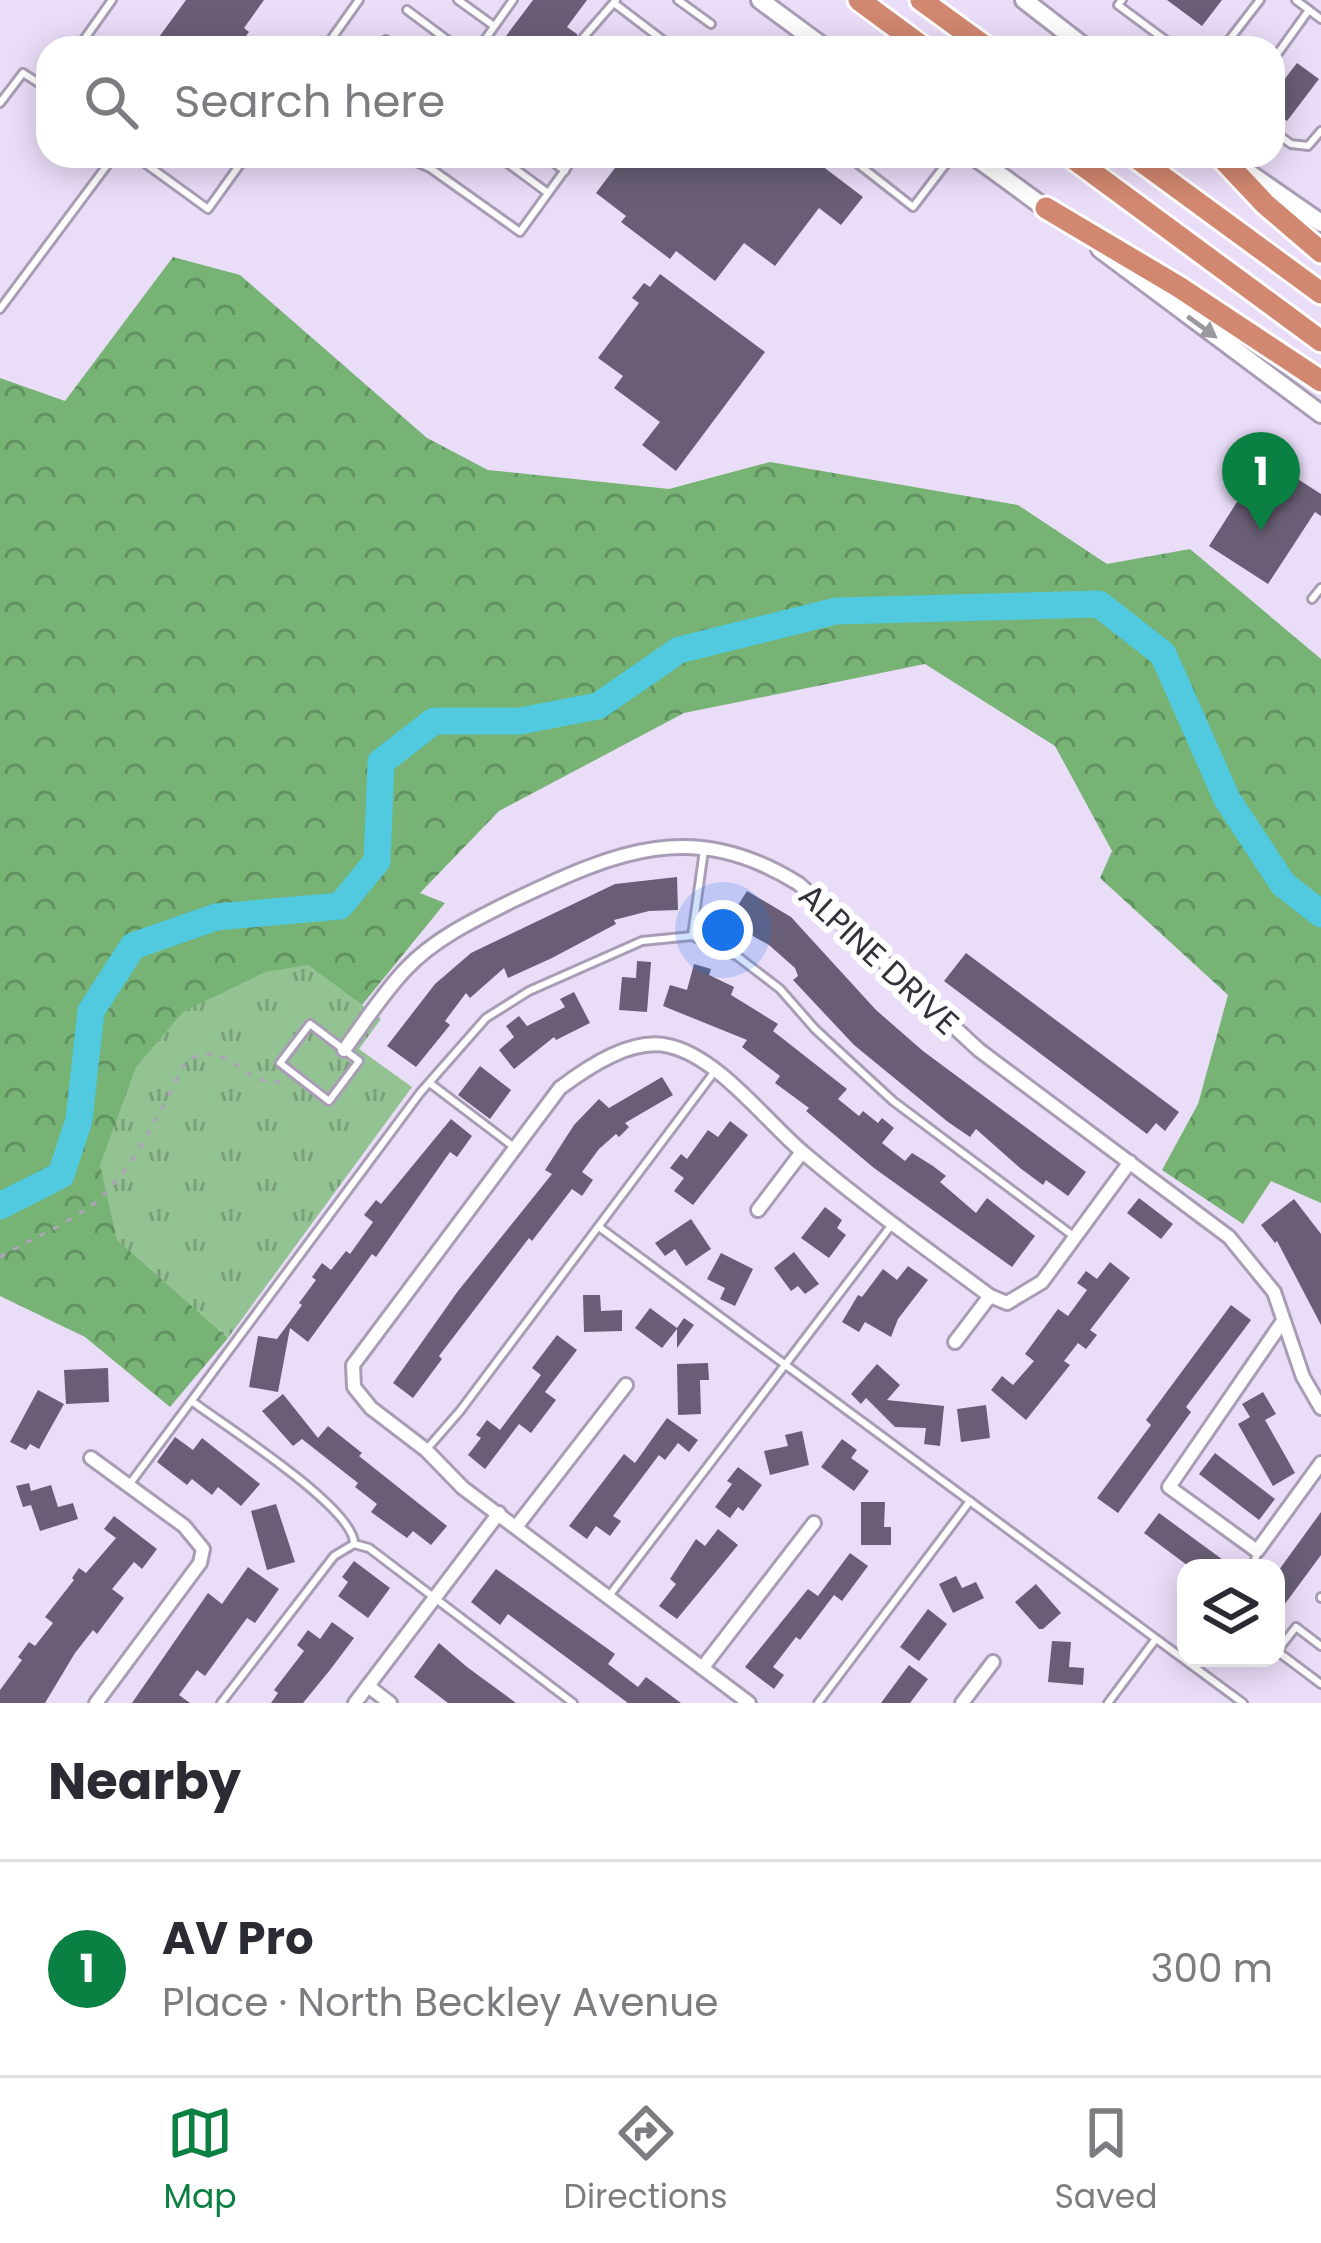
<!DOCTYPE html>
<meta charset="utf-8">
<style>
:root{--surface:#fff;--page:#f2f2f3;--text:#2b2b33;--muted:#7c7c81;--line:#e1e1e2;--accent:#0b8043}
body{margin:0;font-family:Poppins,sans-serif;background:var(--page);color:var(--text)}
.controls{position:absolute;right:36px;bottom:36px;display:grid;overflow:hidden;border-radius:24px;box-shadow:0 6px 30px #0003}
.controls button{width:108px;height:108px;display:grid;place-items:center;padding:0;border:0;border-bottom:3px solid var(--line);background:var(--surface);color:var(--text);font:60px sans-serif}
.you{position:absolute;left:723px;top:930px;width:42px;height:42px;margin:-30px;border:9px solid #fff;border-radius:50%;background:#1a73e8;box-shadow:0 0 0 18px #1a73e833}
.badge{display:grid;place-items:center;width:78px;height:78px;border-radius:50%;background:var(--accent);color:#fff;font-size:39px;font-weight:700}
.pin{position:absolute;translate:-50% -99px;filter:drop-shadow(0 3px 6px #0008)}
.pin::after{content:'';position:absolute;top:63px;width:42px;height:36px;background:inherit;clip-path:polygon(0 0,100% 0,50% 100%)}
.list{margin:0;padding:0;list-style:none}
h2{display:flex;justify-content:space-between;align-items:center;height:156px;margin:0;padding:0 48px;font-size:51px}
h2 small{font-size:39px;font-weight:400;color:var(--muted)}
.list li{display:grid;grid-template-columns:78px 1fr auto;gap:36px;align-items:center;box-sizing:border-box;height:216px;padding:0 48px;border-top:3px solid var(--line)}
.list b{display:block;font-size:45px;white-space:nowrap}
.list p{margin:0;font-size:39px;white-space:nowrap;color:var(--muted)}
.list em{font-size:39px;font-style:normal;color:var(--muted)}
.icon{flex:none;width:66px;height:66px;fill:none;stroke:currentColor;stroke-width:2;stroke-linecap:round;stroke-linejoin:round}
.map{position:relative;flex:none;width:1321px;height:1703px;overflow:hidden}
.search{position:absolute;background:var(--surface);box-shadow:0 6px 30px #0003;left:36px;right:36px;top:36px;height:132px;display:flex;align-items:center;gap:30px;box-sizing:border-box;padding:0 42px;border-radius:36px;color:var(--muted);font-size:45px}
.sheet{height:372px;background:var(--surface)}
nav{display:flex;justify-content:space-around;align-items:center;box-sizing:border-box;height:168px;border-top:3px solid var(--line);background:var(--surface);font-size:33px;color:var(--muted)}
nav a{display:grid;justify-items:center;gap:6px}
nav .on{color:var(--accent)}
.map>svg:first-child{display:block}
.forest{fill:url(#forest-crowns)}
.park{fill:url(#park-tufts)}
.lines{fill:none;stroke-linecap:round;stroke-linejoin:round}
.river{stroke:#51c9de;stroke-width:27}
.building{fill:#695e75}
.lane-casing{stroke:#a99db6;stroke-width:12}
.street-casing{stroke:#a99db6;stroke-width:18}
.secondary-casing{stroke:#a99db6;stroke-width:22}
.highway-casing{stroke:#fff;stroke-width:27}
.path{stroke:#ada3b8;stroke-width:3;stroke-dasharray:6 9;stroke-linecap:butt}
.lane{stroke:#fff;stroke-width:6}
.street{stroke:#fff;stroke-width:12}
.secondary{stroke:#fff;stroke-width:16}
.highway{stroke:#d18770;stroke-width:21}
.oneway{fill:#9a989c}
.labels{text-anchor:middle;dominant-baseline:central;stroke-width:12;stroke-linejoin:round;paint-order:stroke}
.street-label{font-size:33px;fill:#35303a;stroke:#fff}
</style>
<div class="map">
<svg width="1321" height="1703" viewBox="0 0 1321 1703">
<defs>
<pattern id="forest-crowns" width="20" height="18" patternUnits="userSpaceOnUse" patternTransform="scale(3)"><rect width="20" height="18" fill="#76b375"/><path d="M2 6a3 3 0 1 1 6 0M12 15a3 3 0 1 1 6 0" fill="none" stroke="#629261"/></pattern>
<pattern id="park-tufts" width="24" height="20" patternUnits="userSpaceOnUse" patternTransform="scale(3)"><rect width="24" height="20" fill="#94c393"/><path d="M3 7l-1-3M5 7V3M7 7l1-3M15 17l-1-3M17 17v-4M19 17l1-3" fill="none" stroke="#7a9f79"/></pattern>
</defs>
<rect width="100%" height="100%" fill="#eaddf8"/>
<polygon class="forest" points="173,257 240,275 427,438 488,470 669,489 770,462 1018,505 1107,564 1190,549 1321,659 1321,1203 1271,1181 1243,1224 1162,1170 1198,1104 1228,995 1100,878 1112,851 1055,746 925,664 684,713 499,811 420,893 445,903 362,1005 308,966 118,1240 228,1338 170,1407 85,1337 0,1296 0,378 65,401"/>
<polygon class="park" points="308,965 381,1019 359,1049 412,1087 228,1338 117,1240 100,1165 136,1067 183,1012 265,972"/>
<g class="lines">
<polyline class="river" points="0,1206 61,1175 79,1120 91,1011 133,946 216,917 340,906 377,861 381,762 434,721 520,721 598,706 679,650 836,611 1099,604 1163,654 1227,799 1283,884 1321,914"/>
</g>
<g class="building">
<polygon points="186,0 264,0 244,28 249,32 237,48 151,48"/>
<polygon points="533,0 587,0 567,27 577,34 579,44 589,43 596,48 497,48"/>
<polygon points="1167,0 1222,0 1202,26"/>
<polygon points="1297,63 1319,79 1287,121 1273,110 1273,94"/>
<polygon points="624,156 809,156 863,197 841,225 819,208 775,266 744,243 715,281 676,251 670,259 621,222 626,216 596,193"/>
<polygon points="660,274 765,352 676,471 642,445 660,422 614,388 623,376 598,358 639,303 632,298 644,283 650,287"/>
<polygon points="1265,458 1321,494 1321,516 1315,512 1268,584 1209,546"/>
<polygon points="677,877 678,910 649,911 614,920 616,924 552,958 508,978 504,968 470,998 466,993 445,1021 450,1025 416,1067 387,1046 435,984 471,953 615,884"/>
<polygon points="747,891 791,917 876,1010 923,1051 1086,1172 1068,1196 1046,1180 1043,1185 1020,1168 976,1129 970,1137 948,1122 854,1045 793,980 798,976 795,968 769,945 733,925 740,913 735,910"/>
<polygon points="966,953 1179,1112 1165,1131 1156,1123 1147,1134 944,981"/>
<polygon points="637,961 651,962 647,1012 619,1010 622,977 636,978"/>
<polygon points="694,964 711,969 709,975 734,987 731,995 778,1024 773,1031 847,1089 838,1099 859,1116 863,1111 878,1123 882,1118 894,1128 882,1143 905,1161 912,1153 933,1166 946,1176 940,1182 976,1213 987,1198 1035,1236 1012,1267 874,1168 806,1111 809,1108 775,1083 780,1076 742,1047 747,1040 663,1006 670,985 687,990"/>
<polygon points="574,992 590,1023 556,1040 554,1037 514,1069 499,1050 514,1037 506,1026 519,1016 527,1026 565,1007 560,999"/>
<polygon points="480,1066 511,1090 490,1119 458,1095"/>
<polygon points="662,1077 673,1095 625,1123 629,1127 619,1137 616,1134 599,1149 582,1172 593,1180 582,1196 572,1189 532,1241 529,1238 439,1356 442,1359 413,1398 393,1383 458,1291 552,1174 545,1170 574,1125 599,1099 609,1108"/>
<polygon points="451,1119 472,1136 457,1157 450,1152 376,1257 372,1254 308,1342 290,1328 278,1392 249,1387 258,1336 277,1339 302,1305 299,1303 316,1280 312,1277 322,1263 331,1270 346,1251 350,1254 373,1222 364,1215 376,1200 381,1204"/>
<polygon points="730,1121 748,1135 693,1205 674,1191 684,1178 670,1168 681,1154 687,1159 708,1130 718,1137"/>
<polygon points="1139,1198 1173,1224 1161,1239 1127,1213"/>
<polygon points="1294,1199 1321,1234 1321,1325 1277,1241 1275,1243 1261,1225"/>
<polygon points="825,1207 842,1220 837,1228 846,1235 829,1258 801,1238"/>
<polygon points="691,1219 711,1249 686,1266 675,1249 665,1256 655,1243"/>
<polygon points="794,1252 819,1284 805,1294 798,1286 791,1291 774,1268"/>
<polygon points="721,1253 753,1269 735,1306 720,1299 725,1288 707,1279"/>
<polygon points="1110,1262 1130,1278 1090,1330 1097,1335 1086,1349 1078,1343 1064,1361 1070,1365 1026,1420 991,1390 1002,1376 1013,1385 1034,1361 1025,1354 1058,1309 1068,1316 1087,1290 1077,1283 1086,1271 1097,1279"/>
<polygon points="908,1266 928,1280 898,1319 891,1337 865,1322 859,1332 842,1322 858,1295 862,1297 883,1269 897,1280"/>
<polygon points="583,1295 600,1295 601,1311 622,1310 622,1331 584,1332"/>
<polygon points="1231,1305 1251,1320 1186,1407 1191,1412 1118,1513 1097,1498 1151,1425 1146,1420"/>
<polygon points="650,1308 677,1328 684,1318 694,1325 677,1348 677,1329 662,1348 635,1328"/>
<polygon points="557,1335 577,1350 545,1392 556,1400 531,1433 519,1424 485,1469 468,1455 481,1438 476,1435 487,1420 500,1430 541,1375 532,1368"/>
<polygon points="708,1363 709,1380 700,1380 701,1414 678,1415 677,1364"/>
<polygon points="877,1364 900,1385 887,1400 944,1406 940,1446 924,1444 926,1428 895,1427 866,1398 861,1404 851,1394"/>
<polygon points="108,1368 109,1402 66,1404 64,1370"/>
<polygon points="38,1390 64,1404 39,1449 30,1444 26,1450 10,1442"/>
<polygon points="1263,1392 1276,1414 1265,1420 1295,1473 1273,1486 1238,1424 1250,1417 1242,1404"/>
<polygon points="283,1394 318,1438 328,1426 362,1453 359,1456 447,1526 431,1545 413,1531 407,1538 371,1512 377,1504 355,1487 358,1483 302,1439 293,1446 262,1411"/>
<polygon points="986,1405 990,1438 961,1442 957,1409"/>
<polygon points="667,1418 698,1440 689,1452 678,1443 665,1460 659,1455 613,1516 621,1521 610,1536 596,1526 587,1539 569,1526 624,1454 635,1463"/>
<polygon points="802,1431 809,1465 770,1475 764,1451 788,1446 785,1435"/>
<polygon points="175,1437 193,1450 202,1438 260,1484 241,1506 218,1487 212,1495 192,1479 187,1485 157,1462"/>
<polygon points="842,1439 857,1450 851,1458 869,1471 854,1491 821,1467"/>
<polygon points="1215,1453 1275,1499 1259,1520 1199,1474"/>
<polygon points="738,1467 762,1485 743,1511 738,1507 730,1518 715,1507 732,1484 727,1481"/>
<polygon points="29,1483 31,1491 51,1485 58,1507 73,1503 78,1519 40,1531 31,1505 23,1507 16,1486"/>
<polygon points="861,1502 885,1502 884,1527 891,1527 891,1545 861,1545"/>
<polygon points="276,1504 295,1562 267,1570 251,1511"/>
<polygon points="1321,1512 1321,1555 1276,1616 1276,1574"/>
<polygon points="1159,1513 1234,1568 1191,1568 1144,1533"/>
<polygon points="114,1516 157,1549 142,1569 134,1562 112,1589 124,1598 97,1634 93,1630 75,1653 45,1703 0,1703 0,1690 22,1660 18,1657 29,1642 35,1646 53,1623 45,1617 74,1580 72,1578 79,1568 86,1573 116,1538 104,1529"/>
<polygon points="718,1529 738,1545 677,1619 659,1606 676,1584 670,1579 696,1539 705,1546"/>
<polygon points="850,1553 868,1566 842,1601 834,1595 800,1640 796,1637 773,1667 784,1675 774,1689 745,1667 808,1589 818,1596"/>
<polygon points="354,1561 390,1588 368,1618 338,1596 348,1582 342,1577"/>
<polygon points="248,1567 279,1589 255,1623 247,1618 205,1676 197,1670 179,1695 190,1703 132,1703 208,1593 222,1604"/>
<polygon points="496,1569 615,1654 608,1664 638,1687 646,1677 681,1703 628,1703 508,1614 500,1625 471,1602"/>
<polygon points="956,1576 962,1588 976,1582 984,1598 953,1613 939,1584"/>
<polygon points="1036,1584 1061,1613 1043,1629 1039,1629 1015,1602"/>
<polygon points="928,1609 947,1624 919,1661 900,1647"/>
<polygon points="332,1622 354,1638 330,1670 303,1703 271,1703 278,1693 274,1690 304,1651 297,1645 308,1630 320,1639"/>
<polygon points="1052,1641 1071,1642 1069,1667 1084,1668 1083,1685 1048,1682"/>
<polygon points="439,1643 467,1667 516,1703 448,1703 414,1677"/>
<polygon points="909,1665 928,1679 910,1703 881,1703"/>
</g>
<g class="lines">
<defs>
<g id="lane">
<polyline points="458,0 494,26"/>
<polyline points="678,0 711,24"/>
<polyline points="1122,0 1118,5 1176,48"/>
<polyline points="1296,0 1321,19"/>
<polyline points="614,3 673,48"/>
<polyline points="407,10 458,48"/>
<polyline points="583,38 616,0"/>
<polyline points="386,40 397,48"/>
<polyline points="78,48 112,0"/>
<polyline points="325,48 359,0"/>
<polyline points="479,48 513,0"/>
<polyline points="1223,48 1260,0"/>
<polyline points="1273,60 1309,10"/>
<polyline points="0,103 23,73 48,89"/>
<polyline points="1273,131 1291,144 1308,146 1321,131"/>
<polyline points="135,156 208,209 246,156"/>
<polyline points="402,156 430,168 520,232 575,156"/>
<polyline points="498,156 548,193"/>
<polyline points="545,156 565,171"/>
<polyline points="848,156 913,207 952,156"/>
<polyline points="0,309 114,156"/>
<polyline points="1312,599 1321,588"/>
<polyline points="692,936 704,850"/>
<polygon points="310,1024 359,1061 329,1101 280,1063"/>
<polyline points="431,1084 514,1147"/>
<polyline points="599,1227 1243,1703"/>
<path d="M 193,1402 C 225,1426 353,1507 354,1543"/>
<polyline points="426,1450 460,1411 715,1071"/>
<polyline points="129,1485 420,1093 486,1018 529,991 642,941 692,936 737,956 780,989 815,1029 893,1101 1072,1235"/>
<polyline points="1252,1568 1257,1554"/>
<polyline points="609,1596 890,1227"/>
<polyline points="1321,1597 1321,1598"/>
<polyline points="1321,1646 1296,1627 1277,1651 1321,1684"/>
<polyline points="221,1703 334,1556 354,1544 369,1548 573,1703"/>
<polyline points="818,1703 970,1501"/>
<polyline points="1108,1703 1155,1640"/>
</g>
<g id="street">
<path d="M 344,1050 C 364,1023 383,993 406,969 C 435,938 476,919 514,900 C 617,851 693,818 799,884 L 979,1050 L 1229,1237 L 1274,1292 L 1303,1377 L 1321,1408"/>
<polyline points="758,1210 802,1152"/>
<polyline points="1283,1321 1169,1487 1257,1551 1321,1463"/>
<polyline points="955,1342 990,1296"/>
<polyline points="91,1458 184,1526 203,1549 200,1563 96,1703"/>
<polyline points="516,1527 626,1385"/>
<polyline points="703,1667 814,1523"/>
<polyline points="368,1686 390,1703"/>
<polyline points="355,1703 499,1513"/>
<path d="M 749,1703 L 463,1488 L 426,1450 L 371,1408 L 354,1387 L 353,1365 L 560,1088 C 588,1067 632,1037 669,1046 C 719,1057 767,1123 806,1155 C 865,1205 928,1250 990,1296 L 1007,1303 L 1042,1282 L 1130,1162"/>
<polyline points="962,1703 993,1662"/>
</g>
<g id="secondary">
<polyline points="760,0 825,48"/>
<polyline points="1024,0 1086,48"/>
<polyline points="974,156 1056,216"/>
<polyline points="1233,162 1321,223"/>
<polyline points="1100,249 1321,414"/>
</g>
<g id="highway">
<polyline points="859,0 924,48"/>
<polyline points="921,0 987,48"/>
<polyline points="1070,156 1321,341"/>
<polyline points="1134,156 1321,293"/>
<polyline points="1220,156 1265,204 1321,252"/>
<polyline points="1046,208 1179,287 1321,381"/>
</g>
</defs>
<use href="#lane" class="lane-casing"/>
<use href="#street" class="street-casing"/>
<use href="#secondary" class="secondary-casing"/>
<use href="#highway" class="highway-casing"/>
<path class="path" d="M 0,1257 C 29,1240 65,1225 92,1205 C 133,1173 162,1107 186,1061 C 231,1036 243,1090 282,1081"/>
<use href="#lane" class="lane"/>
<use href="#street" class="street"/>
<use href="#secondary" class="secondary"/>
<use href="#highway" class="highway"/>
</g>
<defs><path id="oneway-solid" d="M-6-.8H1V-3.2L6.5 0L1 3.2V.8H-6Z" transform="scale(3)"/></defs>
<use class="oneway" href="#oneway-solid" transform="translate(1202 327) rotate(36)"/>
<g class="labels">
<g class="street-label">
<text transform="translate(879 959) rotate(43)">ALPINE DRIVE</text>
</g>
</g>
</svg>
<div class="controls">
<button><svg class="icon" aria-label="layers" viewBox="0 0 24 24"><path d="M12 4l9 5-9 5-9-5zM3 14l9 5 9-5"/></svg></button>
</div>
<div class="you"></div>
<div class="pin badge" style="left:1261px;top:531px">1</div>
<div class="search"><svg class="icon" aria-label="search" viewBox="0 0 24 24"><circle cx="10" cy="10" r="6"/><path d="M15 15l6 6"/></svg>Search here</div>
</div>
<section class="sheet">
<h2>Nearby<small></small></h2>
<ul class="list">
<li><span class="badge">1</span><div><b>AV Pro</b><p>Place · North Beckley Avenue</p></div><em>300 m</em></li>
</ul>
</section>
<nav>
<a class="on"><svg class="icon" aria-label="map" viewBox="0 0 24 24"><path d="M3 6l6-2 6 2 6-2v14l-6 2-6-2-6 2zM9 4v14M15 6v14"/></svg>Map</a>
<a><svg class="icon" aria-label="directions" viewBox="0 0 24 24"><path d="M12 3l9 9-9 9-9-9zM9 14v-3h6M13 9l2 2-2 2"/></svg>Directions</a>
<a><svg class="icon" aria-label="saved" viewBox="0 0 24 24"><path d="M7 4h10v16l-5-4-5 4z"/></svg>Saved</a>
</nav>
